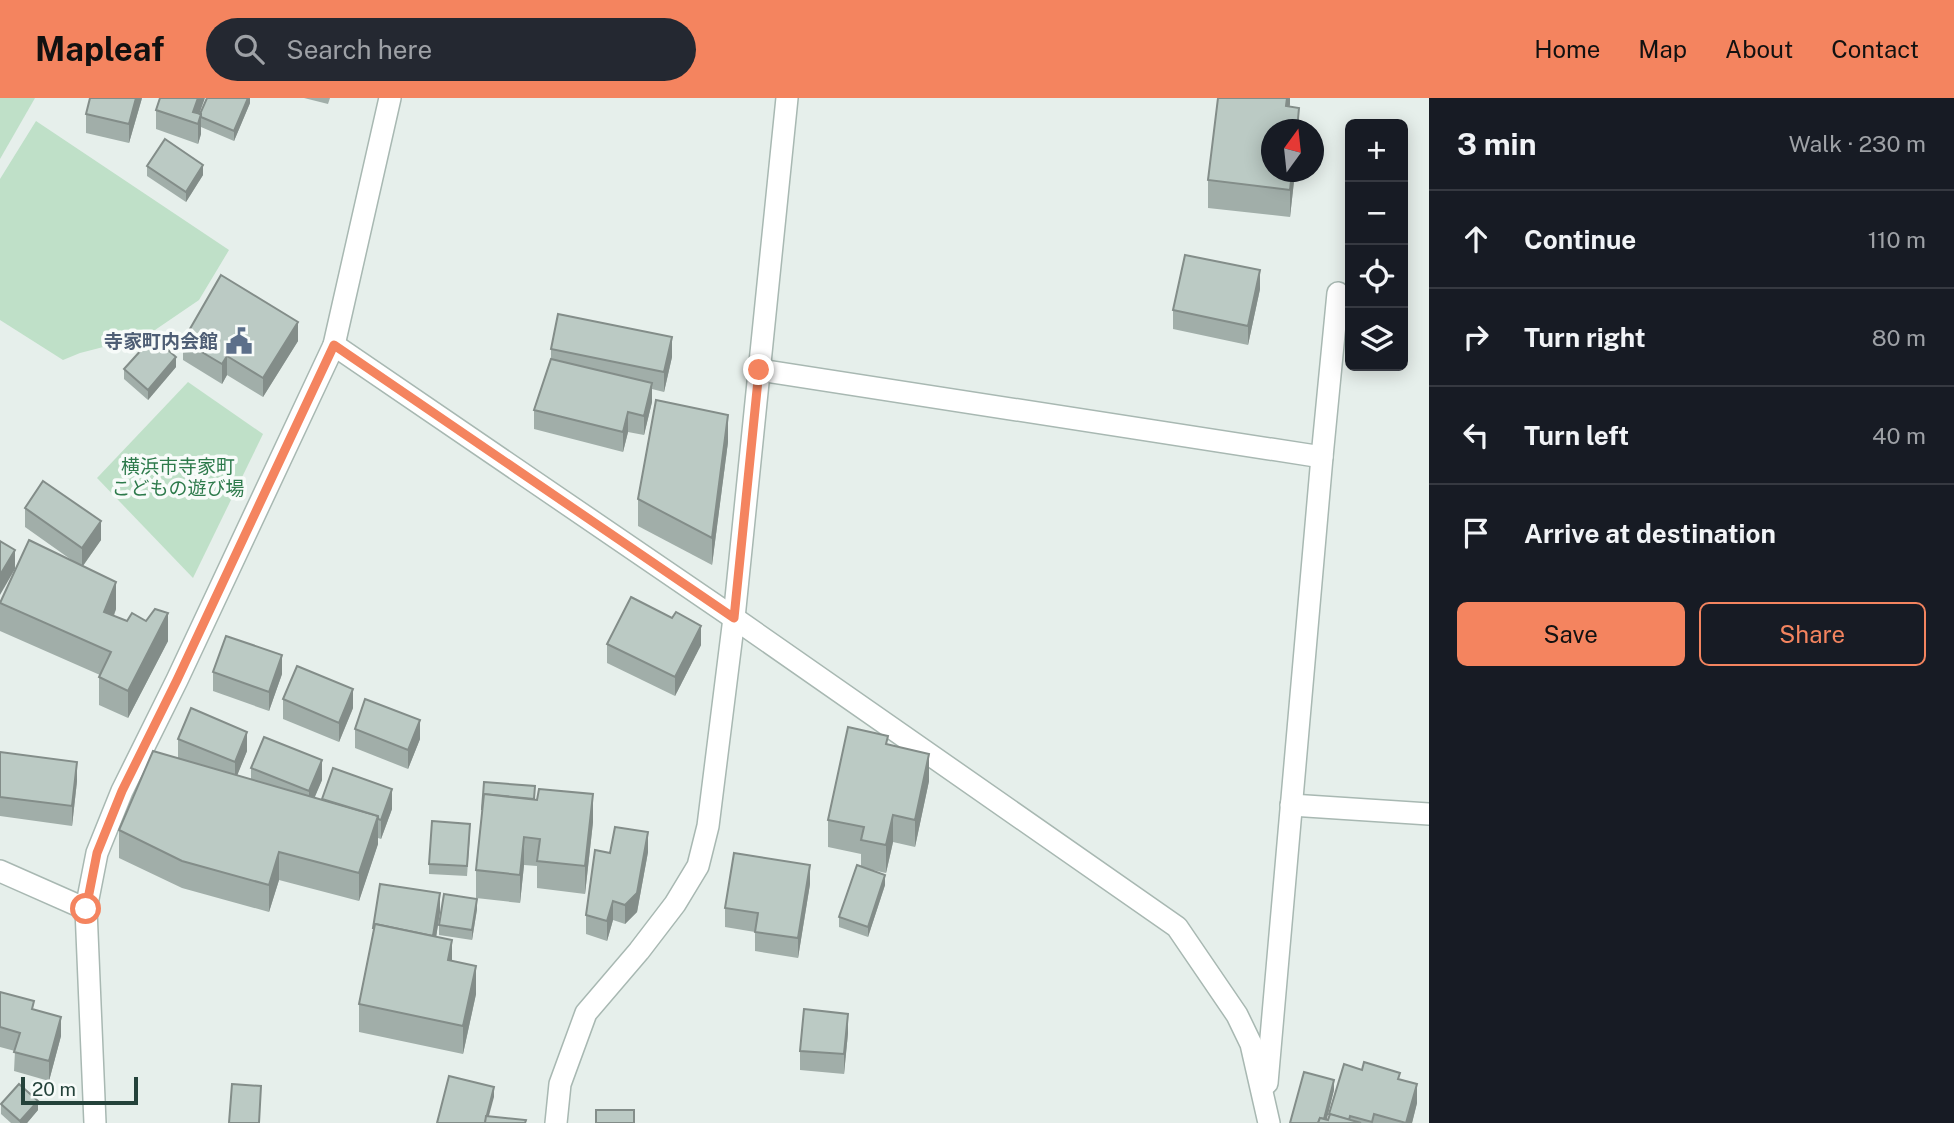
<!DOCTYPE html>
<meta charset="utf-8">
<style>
:root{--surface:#171b24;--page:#242831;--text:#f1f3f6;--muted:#9ea1a6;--line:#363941;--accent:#f4845f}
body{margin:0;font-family:"Public Sans","Noto Sans JP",sans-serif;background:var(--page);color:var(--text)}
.controls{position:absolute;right:21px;top:21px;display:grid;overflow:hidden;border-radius:10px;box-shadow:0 4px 18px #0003}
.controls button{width:63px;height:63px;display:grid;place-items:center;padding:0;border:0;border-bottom:2px solid var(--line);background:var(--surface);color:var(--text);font:35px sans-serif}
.compass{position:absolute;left:1261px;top:21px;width:63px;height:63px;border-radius:50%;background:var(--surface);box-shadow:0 4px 18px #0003;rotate:15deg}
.scale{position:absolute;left:21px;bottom:18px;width:117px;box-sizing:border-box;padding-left:7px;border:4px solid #24423a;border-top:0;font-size:19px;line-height:24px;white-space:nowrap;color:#24423a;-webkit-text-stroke:5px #f7fbf9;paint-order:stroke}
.stop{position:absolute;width:21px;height:21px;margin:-16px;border:5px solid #f4845f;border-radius:50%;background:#fff}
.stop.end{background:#f4845f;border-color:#fff;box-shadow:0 2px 7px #0008}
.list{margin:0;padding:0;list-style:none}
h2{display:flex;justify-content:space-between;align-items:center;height:91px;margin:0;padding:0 28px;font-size:30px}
h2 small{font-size:23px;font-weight:400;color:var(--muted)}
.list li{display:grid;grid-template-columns:46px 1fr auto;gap:21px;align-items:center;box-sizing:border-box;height:98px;padding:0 28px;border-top:2px solid var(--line)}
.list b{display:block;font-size:26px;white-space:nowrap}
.list em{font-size:23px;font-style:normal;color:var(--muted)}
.actions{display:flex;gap:14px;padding:21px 28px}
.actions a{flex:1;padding:16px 0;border:2px solid var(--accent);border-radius:10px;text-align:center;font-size:24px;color:var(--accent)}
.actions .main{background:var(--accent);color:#111}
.icon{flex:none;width:38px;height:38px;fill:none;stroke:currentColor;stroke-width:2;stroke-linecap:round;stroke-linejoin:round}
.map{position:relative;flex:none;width:1429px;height:1025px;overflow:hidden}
header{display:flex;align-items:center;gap:42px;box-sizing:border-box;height:98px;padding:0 35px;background:var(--accent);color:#111}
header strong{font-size:33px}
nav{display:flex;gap:38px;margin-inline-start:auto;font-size:24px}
.search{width:490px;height:63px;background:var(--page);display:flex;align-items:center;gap:18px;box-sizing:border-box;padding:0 24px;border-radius:38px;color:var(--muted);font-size:26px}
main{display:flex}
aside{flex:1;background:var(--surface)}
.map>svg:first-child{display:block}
.green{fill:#bfe0c8}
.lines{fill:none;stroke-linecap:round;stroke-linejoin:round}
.minor-casing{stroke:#a8b8b2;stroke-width:24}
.minor{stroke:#fff;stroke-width:21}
.wall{fill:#a1aea9}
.shaded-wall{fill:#838d89}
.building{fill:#bbcac4;stroke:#838d89;stroke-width:2}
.route{stroke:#f4845f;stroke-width:9}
.labels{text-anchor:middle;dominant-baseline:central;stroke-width:7;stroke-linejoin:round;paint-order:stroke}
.service-label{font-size:19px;font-weight:bold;fill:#4e5e75;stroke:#f7fbf9;text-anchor:end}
.park-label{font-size:19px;fill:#2d7a4b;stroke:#f7fbf9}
</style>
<header>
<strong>Mapleaf</strong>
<div class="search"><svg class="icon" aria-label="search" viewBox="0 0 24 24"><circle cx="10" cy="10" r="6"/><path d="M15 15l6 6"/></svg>Search here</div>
<nav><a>Home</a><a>Map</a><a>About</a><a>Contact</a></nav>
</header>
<main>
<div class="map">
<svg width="1429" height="1025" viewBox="0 0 1429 1025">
<rect width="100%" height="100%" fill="#e6efeb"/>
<g class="green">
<polygon points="0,0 35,0 0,61"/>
<polygon points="36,23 229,152 199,202 155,232 115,246 80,255 63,262 0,222 0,81"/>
<polygon points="188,284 263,336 193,480 97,380"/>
</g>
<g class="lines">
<defs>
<g id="minor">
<polyline points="334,247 734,520 1177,829 1237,917 1251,946 1269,1025"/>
<polyline points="759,272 1322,359"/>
<polyline points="1291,707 1429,716"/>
<polyline points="0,773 86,811"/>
<polyline points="1267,985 1322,359 1338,195"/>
<polyline points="95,1025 86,811 97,755 122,693 177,582 334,247 390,0"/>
<polyline points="556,1025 560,986 586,915 639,853 675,806 698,768 708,728 734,520 787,0"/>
</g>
</defs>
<use href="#minor" class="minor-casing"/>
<use href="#minor" class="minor"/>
</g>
<g class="wall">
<polygon points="142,0 129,45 86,35 86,16"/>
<polygon points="250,0 250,5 234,43 201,29 201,36 198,46 156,31 156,12 199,16"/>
<polygon points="304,0 330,0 328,6"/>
<polygon points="1290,0 1289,8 1299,32 1271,74 1295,74 1290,119 1208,110 1208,82"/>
<polygon points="147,68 203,77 186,104 147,78"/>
<polygon points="1260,191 1248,247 1173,231 1173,212"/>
<polygon points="183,243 298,243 263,299 227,277 222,286 183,262"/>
<polygon points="551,251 672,259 664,294 652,291 652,304 644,337 628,334 623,354 534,331 534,312 551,261"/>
<polygon points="176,269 148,302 124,281 124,271"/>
<polygon points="728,344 712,467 638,428 638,401"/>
<polygon points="25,410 101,442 83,468 116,511 114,518 168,543 128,620 99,607 99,579 100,577 0,533 0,505 73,463 25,429"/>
<polygon points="607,546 701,547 675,598 607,565"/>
<polygon points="213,574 282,576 269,613 213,593"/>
<polygon points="283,601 353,610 339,644 283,621"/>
<polygon points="355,631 420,641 408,671 355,650"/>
<polygon points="178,641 247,653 237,677 251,681 251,670 322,682 314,700 322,702 322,701 392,711 381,741 378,740 378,746 359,803 279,782 269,814 182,790 119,760 119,732 178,660"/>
<polygon points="888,647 929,683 915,749 893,744 886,775 868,771 885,787 868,839 839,829 839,819 861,769 861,756 828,749 828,722"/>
<polygon points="0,654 77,683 72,728 0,718"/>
<polygon points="535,701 593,724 585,796 537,790 537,768 524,767 520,805 476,800 476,772 482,711"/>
<polygon points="470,736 467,778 429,776 429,766"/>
<polygon points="648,754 637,814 625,826 613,822 607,843 586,836 586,817 610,755"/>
<polygon points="810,786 798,860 755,853 755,834 725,829 725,810"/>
<polygon points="477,811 472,842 439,837 439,827"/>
<polygon points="440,814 436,839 452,863 476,896 463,956 359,934 359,906 373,837 373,830"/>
<polygon points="0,894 34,911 61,938 49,983 14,973 15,953 0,949"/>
<polygon points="848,935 844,976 800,972 800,953"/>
<polygon points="1362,972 1400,981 1417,1005 1412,1025 1290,1025 1334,992 1326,1021 1328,1022 1329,1016"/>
<polygon points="1,1006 38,1012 27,1025 11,1025 1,1016"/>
</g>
<g class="shaded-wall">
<polygon points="136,0 142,0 129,45 129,26"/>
<polygon points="198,0 205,0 196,25 193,14"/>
<polygon points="248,0 250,0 250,5 234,43 234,33"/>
<polygon points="1287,0 1290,0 1290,6 1287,32"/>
<polygon points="1299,10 1299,32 1297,32"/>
<polygon points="201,16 201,36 198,46 198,26"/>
<polygon points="203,67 203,77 186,104 186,94"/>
<polygon points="1292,74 1295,74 1290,119 1290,92"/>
<polygon points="1260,172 1260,191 1248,247 1248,228"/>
<polygon points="298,224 298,243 263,299 263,280"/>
<polygon points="672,239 672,259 664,294 664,274"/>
<polygon points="227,258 227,277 222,286 222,266"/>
<polygon points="176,259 176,269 148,302 148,292"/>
<polygon points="652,285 652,304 644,337 644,318"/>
<polygon points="628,314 628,334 623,354 623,334"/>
<polygon points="728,317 728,344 712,467 712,440"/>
<polygon points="101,423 101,442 82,469 82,450"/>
<polygon points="15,452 15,471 0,497 0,477"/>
<polygon points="116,484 116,511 104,541 104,514"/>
<polygon points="168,515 168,543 128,620 128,593"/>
<polygon points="701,528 701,547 675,598 675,579"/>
<polygon points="282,557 282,576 269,613 269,594"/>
<polygon points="353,591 353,610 339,644 339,625"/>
<polygon points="420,622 420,641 408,671 408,652"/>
<polygon points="247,634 247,653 235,683 235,664"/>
<polygon points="929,656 929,683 915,749 915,722"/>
<polygon points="322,662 322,682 309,713 309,693"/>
<polygon points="77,664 77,683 72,728 72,708"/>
<polygon points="392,691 392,711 381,741 381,722"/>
<polygon points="593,696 593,724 585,796 585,768"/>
<polygon points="893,717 893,744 886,775 886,747"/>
<polygon points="378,718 378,746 359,803 359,775"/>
<polygon points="648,734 648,754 637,814 625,826 625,807"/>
<polygon points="524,739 524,767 520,805 520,777"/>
<polygon points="279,754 279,782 269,814 269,787"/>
<polygon points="810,767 810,786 798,860 798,840"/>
<polygon points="885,777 885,787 868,839 868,829"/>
<polygon points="440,795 440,814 433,859 433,839"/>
<polygon points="477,801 477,811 472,842 472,832"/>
<polygon points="613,803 613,822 607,843 607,823"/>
<polygon points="452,842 452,870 448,862"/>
<polygon points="476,868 476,896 463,956 463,928"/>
<polygon points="848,916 848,935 844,976 844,956"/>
<polygon points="61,919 61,938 49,983 49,963"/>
<polygon points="1334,982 1334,992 1326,1025 1323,1025"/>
<polygon points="1417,986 1417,1005 1412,1025 1406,1025"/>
<polygon points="494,989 494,999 487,1025 485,1025"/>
<polygon points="38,1003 38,1012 27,1025 20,1025 20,1023"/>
</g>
<g class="building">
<polygon points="90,0 136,0 129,26 86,16"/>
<polygon points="160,0 198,0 193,14 201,16 198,26 156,12"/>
<polygon points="207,0 248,0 234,33 201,19 201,16 200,16"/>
<polygon points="1218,0 1287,0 1286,8 1299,10 1297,32 1271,32 1271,74 1292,74 1290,92 1208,82"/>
<polygon points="165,41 203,67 186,94 147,68"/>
<polygon points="1185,157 1260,172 1248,228 1173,212"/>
<polygon points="221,177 298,224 263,280 227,258 222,266 183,243"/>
<polygon points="558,216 672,239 664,274 551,251"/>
<polygon points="153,239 176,259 148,292 124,271"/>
<polygon points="551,261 652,285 644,318 628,314 623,334 534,312"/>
<polygon points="656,302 728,317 712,440 638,401"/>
<polygon points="43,383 101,423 82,450 25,410"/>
<polygon points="29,442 116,484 104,514 127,523 132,515 146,523 155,511 168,515 128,593 99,579 111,554 0,505"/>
<polygon points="0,443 15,452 0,477"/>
<polygon points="631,499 672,520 676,514 701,528 675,579 607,546"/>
<polygon points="226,538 282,557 269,594 213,574"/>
<polygon points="297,568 353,591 339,625 283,601"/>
<polygon points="365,601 420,622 408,652 355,631"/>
<polygon points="191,610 247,634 235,664 178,641"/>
<polygon points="848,629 888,638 886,646 929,656 915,722 893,717 886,747 861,742 864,729 828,722"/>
<polygon points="264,639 322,662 309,693 251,670"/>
<polygon points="153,653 378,718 359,775 279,754 269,787 182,763 119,732"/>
<polygon points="0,654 77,664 72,708 0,699"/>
<polygon points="333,670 392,691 381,722 378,721 378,718 322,701"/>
<polygon points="484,684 535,688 534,701 484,696 483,711 482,711"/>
<polygon points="539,691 593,696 585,768 537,763 540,741 524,739 520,777 476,772 484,696 537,702"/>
<polygon points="432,723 470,726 467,768 429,766"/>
<polygon points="615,729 648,734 637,795 625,807 613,803 607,823 586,817 595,752 610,755"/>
<polygon points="734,755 810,767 798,840 755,834 758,815 725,810"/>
<polygon points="857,767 885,777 868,829 839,819"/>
<polygon points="380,786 440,795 433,838 375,826 374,830 373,830"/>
<polygon points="444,796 477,801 472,832 439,827"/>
<polygon points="375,826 452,842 448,862 476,868 463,928 359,906"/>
<polygon points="0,894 34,903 32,911 61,919 49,963 14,954 20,935 0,929"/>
<polygon points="804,911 848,916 844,956 800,953"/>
<polygon points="1364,964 1400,975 1398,981 1417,986 1406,1025 1374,1016 1372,1024 1350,1018 1349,1022 1329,1016 1344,966 1362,972"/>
<polygon points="1304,974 1334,982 1324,1021 1320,1020 1318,1025 1290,1025"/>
<polygon points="449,978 494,989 485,1025 437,1025"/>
<polygon points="19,986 38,1003 20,1023 1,1006"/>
<polygon points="232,986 261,988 259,1025 229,1025"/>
<rect x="596" y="1012" width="38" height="13"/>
<polygon points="1330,1016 1361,1025 1318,1025 1320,1020 1328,1022"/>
<polygon points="486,1018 526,1022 525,1025 485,1025"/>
</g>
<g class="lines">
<polyline class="route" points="86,811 97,755 122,693 177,582 334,247 734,520 759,272"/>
</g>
<defs>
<symbol id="civic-bare" viewBox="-9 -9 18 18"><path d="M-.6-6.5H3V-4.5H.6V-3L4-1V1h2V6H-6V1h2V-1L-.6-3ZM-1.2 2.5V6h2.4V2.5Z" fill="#5c6f8a" stroke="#f7fbf9" stroke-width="2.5" paint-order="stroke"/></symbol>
</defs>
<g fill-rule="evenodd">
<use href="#civic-bare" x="220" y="224" width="38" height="38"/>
</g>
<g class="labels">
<g class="service-label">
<text x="218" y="243">寺家町内会館</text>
</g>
<g class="park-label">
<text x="178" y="368">横浜市寺家町<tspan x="178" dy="22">こどもの遊び場</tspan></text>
</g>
</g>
</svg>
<div class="controls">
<button>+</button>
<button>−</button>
<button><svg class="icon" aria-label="locate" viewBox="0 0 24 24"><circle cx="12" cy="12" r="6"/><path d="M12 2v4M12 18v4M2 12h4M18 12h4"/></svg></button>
<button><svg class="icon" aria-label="layers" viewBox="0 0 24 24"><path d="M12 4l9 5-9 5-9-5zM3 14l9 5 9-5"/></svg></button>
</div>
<svg class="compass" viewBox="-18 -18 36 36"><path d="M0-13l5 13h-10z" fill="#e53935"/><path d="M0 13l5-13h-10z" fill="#9ea1a6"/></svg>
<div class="scale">20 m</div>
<div class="stop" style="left:86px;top:811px"></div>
<div class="stop end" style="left:759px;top:272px"></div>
</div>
<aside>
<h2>3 min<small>Walk · 230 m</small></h2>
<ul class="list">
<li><svg class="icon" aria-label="ahead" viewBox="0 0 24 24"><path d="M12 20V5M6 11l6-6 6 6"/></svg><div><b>Continue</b></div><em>110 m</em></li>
<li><svg class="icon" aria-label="right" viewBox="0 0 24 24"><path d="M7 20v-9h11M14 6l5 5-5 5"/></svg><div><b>Turn right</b></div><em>80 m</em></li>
<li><svg class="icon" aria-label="left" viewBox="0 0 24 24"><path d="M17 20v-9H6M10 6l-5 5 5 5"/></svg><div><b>Turn left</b></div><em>40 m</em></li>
<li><svg class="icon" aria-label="arrive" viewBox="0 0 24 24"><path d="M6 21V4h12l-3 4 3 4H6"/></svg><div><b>Arrive at destination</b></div></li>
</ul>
<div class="actions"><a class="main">Save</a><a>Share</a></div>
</aside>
</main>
